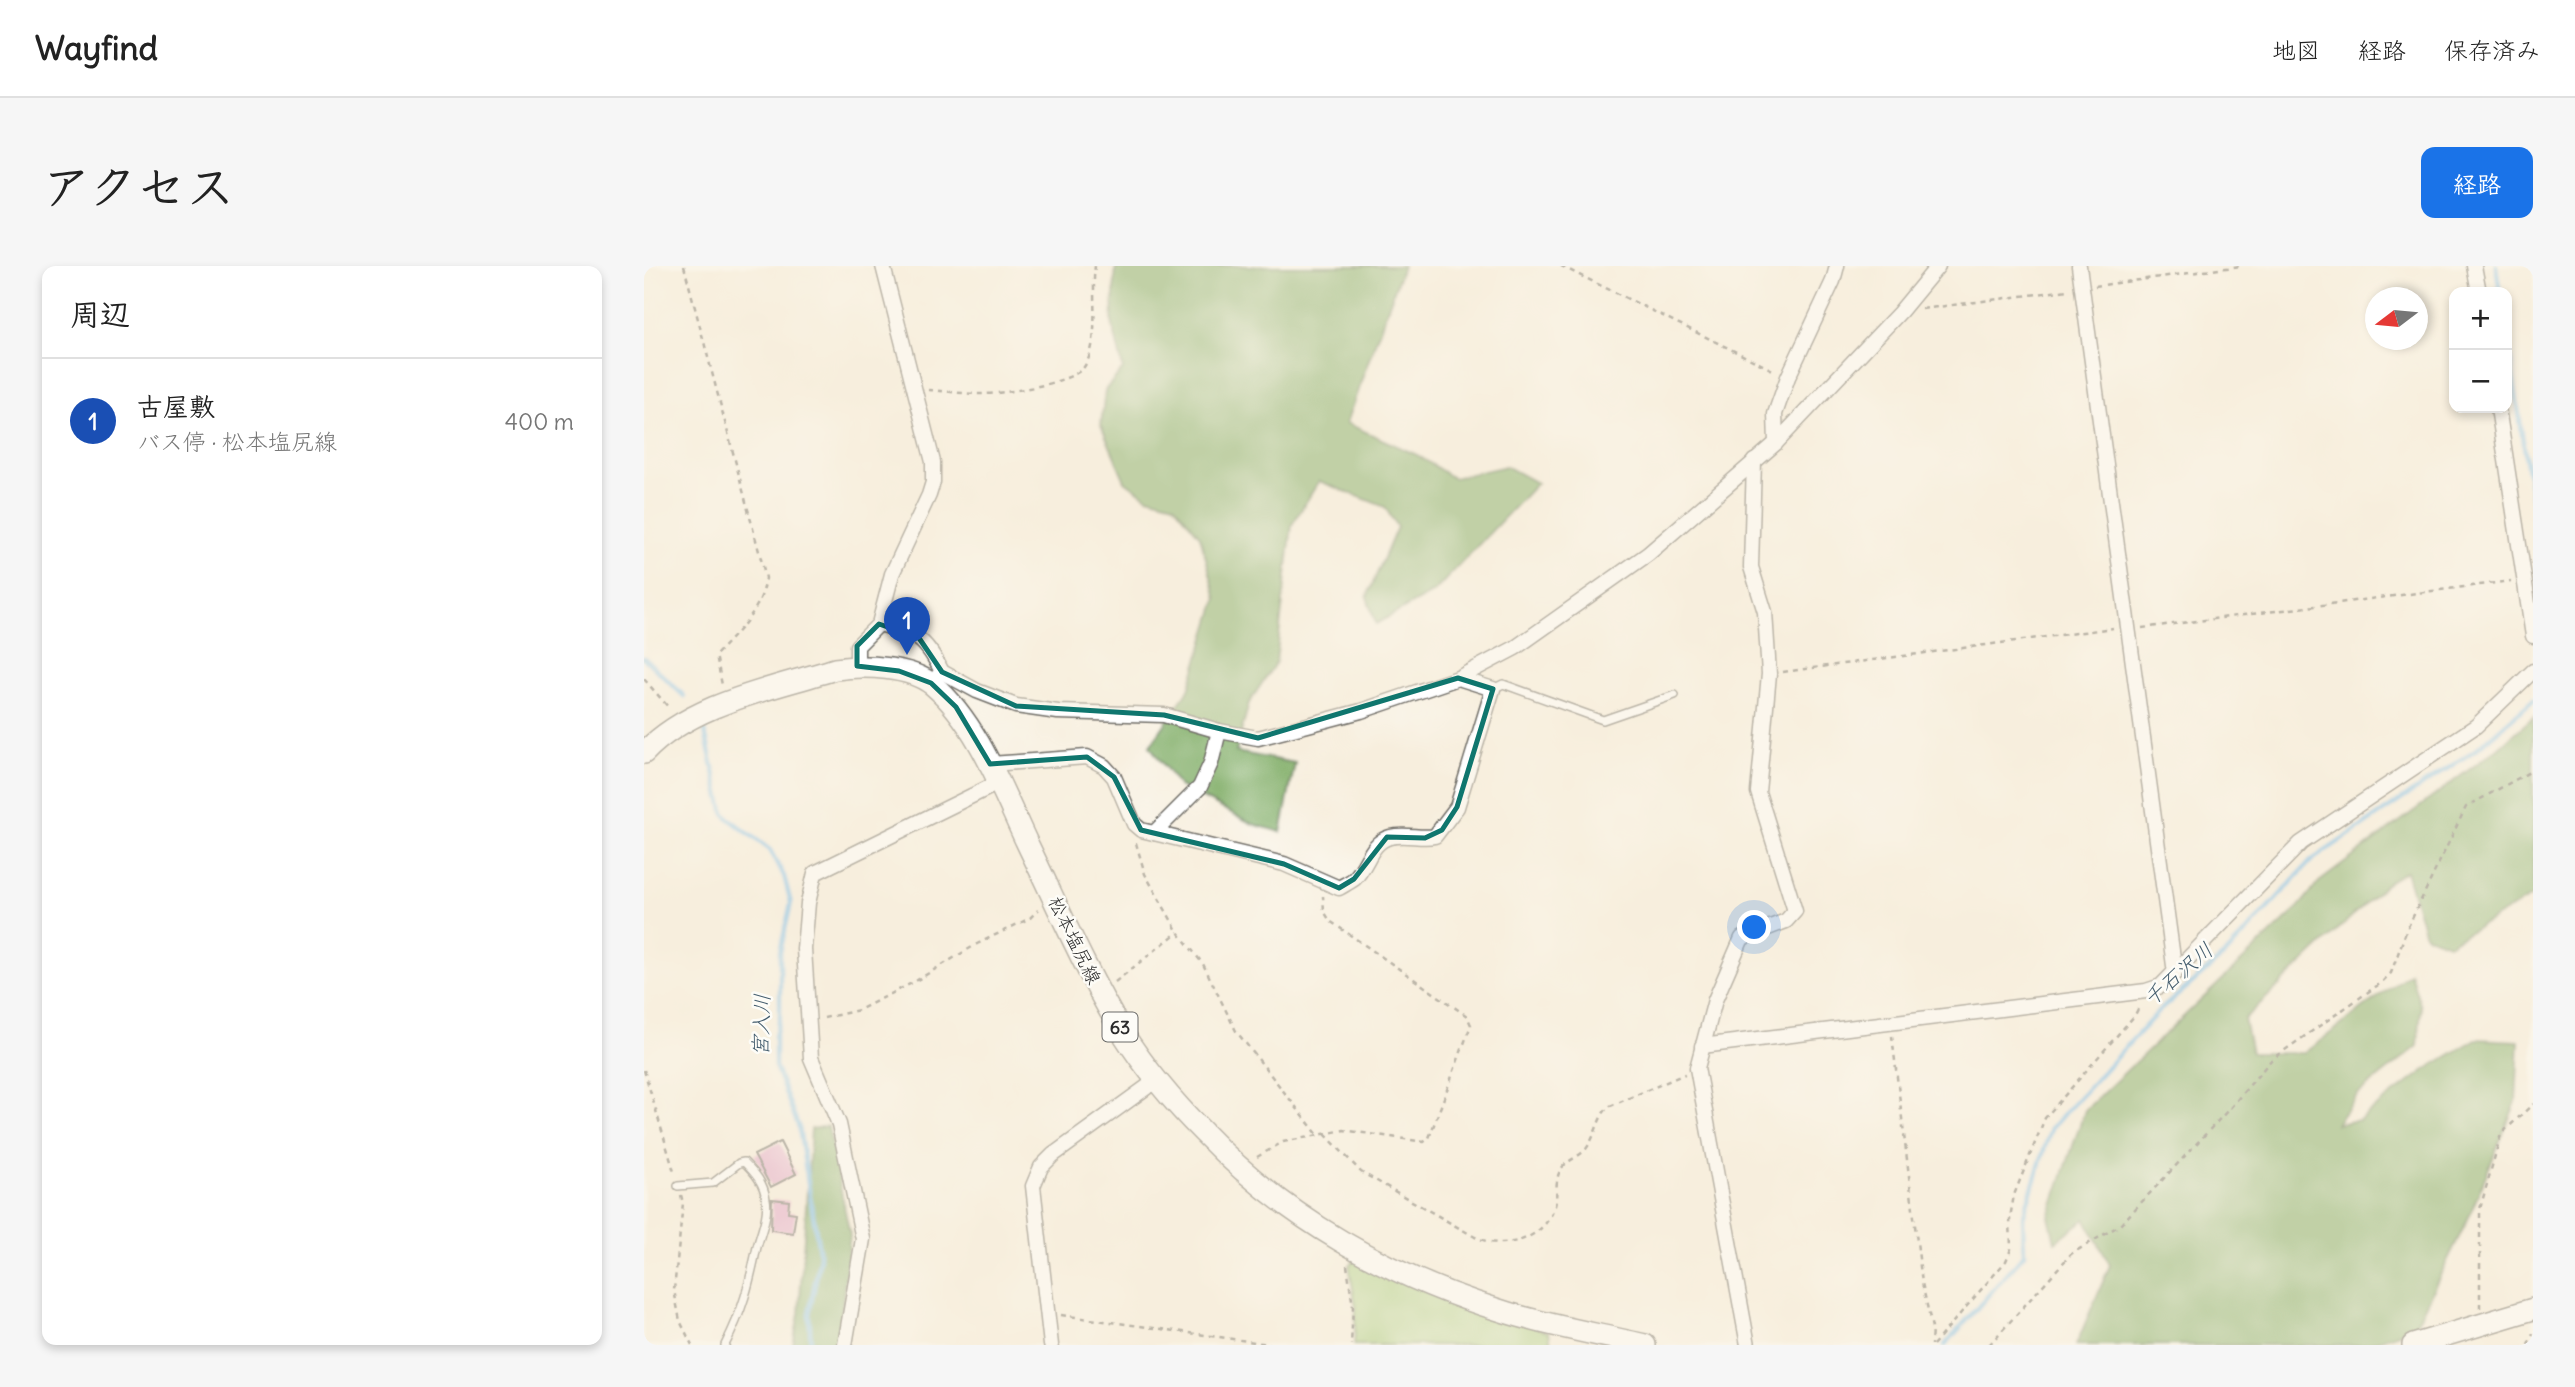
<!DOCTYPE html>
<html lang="ja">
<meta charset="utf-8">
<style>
:root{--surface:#fff;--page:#f6f6f6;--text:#222;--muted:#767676;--line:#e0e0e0;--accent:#1a73e8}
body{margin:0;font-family:Delius,"Klee One",sans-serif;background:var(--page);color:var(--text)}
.controls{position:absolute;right:21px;top:21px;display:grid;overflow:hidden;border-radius:14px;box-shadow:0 4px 10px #0003}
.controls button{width:63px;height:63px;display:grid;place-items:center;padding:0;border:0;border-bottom:2px solid var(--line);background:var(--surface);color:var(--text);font:35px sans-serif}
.compass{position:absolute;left:1721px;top:21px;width:63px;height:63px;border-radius:50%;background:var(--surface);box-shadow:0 4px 10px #0003;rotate:254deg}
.you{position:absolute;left:1111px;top:662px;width:24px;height:24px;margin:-18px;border:5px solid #fff;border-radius:50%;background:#1a73e8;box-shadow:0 0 0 10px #1a73e833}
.badge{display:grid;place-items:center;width:46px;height:46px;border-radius:50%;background:var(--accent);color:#fff;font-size:23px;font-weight:700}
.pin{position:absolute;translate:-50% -58px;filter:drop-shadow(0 2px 4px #0008)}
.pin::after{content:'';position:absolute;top:37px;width:24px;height:21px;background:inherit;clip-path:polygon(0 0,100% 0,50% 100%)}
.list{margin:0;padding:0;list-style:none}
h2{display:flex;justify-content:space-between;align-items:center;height:91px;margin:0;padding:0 28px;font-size:30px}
h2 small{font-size:23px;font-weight:400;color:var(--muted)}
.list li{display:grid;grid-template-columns:46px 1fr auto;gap:21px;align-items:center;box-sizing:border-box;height:126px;padding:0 28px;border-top:2px solid var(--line)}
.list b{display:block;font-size:26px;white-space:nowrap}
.list p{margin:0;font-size:23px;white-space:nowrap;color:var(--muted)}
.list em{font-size:23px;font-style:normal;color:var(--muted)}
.map{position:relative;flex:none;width:1889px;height:1079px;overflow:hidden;border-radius:14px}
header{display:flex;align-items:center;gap:42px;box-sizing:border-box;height:98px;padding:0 35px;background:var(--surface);border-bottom:2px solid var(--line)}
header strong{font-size:33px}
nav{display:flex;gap:38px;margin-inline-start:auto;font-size:24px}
.intro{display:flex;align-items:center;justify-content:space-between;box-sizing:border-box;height:168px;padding:0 42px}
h1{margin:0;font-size:49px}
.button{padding:18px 32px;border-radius:14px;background:var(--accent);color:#fff;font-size:24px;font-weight:700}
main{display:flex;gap:42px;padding:0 42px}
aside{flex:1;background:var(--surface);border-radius:14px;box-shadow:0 4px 10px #0003}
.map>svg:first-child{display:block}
.green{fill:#9dc773;stroke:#64794f;stroke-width:2}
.forest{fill:#7eac65;stroke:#546c48;stroke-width:2}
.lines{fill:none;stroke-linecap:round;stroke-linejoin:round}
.stream{stroke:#72baea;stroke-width:4.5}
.building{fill:#e2a5ca}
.service-casing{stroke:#726f69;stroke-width:10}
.minor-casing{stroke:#726f69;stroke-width:17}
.primary-casing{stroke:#726f69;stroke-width:24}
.path{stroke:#726f69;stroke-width:2.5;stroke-dasharray:5 5;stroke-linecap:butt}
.service{stroke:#fff;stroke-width:7}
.minor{stroke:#fff;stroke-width:14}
.primary{stroke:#fff;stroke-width:21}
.marked{fill:none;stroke:#0f766e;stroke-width:5;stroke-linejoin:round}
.labels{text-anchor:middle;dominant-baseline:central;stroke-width:5;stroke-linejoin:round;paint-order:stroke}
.shield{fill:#fdfcf7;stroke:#6a6a68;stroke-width:2}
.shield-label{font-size:18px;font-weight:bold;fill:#2b2b2b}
.street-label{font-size:19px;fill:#2b2b2b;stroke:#fdfcf7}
.water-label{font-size:21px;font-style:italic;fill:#445d6e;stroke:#fdfcf7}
</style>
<header>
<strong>Wayfind</strong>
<nav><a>地図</a><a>経路</a><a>保存済み</a></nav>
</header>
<div class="intro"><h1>アクセス</h1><a class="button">経路</a></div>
<main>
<aside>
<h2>周辺<small></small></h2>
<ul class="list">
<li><span class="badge" style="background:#1a4fb4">1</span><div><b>古屋敷</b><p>バス停 · 松本塩尻線</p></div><em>400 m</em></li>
</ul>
</aside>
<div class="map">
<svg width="1889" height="1079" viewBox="0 0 1889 1079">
<rect width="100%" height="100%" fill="#fdfcf7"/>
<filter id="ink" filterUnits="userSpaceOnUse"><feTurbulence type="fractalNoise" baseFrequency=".0143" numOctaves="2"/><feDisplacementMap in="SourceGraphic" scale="14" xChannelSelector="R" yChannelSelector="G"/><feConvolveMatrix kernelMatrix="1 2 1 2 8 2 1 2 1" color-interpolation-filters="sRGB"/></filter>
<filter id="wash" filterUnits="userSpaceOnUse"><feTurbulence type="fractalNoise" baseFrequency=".00686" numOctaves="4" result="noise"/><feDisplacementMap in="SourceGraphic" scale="28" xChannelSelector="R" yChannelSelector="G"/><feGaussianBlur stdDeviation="1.57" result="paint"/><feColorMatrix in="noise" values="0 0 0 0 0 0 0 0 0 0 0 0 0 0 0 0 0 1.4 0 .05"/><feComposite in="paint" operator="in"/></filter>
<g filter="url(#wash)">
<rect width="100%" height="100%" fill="#f7eedd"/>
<polygon class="green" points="711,994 905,1066 907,1079 710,1079 712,1042 705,999"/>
<g class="forest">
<polygon points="472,0 759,0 702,157 773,189 809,212 862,200 893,217 790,326 732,358 723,331 753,261 741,241 675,215 648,259 632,396 605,437 592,486 651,497 637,566 609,558 535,520 506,480 545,423 573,333 556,270 530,238 503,231 481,215 457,159 461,124 479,103 468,56"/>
<polygon points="1889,451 1889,630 1804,678 1781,669 1762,605 1744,616 1600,753 1607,787 1660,787 1766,707 1777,741 1774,780 1713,829 1692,858 1715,854 1781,804 1832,773 1875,775 1872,836 1824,953 1770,1062 1720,1079 1432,1079 1466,999 1441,953 1411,976 1405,950 1441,844 1653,643 1675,616 1854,482"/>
<polygon points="184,860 206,969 194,1079 149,1079 155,1048 167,863"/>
</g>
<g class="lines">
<g class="stream">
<polyline points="1852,0 1856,26"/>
<polyline points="1863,70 1889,239"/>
<polyline points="0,392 40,430"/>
<polyline points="60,462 79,544 83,551 126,584 140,610 147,637 136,686 136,750 131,770 131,800 155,862 176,991 165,1048 167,1079"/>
<polyline points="1301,1079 1380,988 1379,951 1407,862 1515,745 1582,688 1668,594 1831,484 1889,434"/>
</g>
</g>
<g id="blocks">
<g class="building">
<polygon points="136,876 152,908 127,921 110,889"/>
<polygon points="128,933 145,935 144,946 152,947 149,967 127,964"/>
</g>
</g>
</g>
<g filter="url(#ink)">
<use href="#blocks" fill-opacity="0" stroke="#726f69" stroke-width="2"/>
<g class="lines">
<defs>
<g id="service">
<polyline points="849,423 859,418 959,454 1031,429"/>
<path d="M 34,920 L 69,917 L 95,897 L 100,896 C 111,907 120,917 122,933 C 125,948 117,966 113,981 C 105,1019 99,1044 81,1079"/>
</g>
<g id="minor">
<polyline points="1435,0 1531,707"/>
<polyline points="1830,0 1835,26"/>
<polyline points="1854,142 1889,370"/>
<polyline points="1132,177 1131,148 1144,111 1189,15 1193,0"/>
<path d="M 235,358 C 272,368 281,371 298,406"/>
<polyline points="213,400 213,380 235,358 248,308 285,229 289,216 289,196 239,0"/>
<polyline points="287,417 298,406 333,425 372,440 414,446 520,449 575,465 614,472 717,445 814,412 871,382 1004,288 1132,177 1256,46 1294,0"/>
<path d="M 346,498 L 443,491 L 460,500 L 470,511 L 490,558 L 497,564 L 640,598 L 695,622 C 700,619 706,616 710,613 C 724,600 726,576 746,571 C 762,567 776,573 791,570 L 813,541 L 849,423 L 814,412"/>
<polyline points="510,567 556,521 567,497 575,465"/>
<polyline points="1058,780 1502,725 1517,720 1657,577 1832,460 1889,405"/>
<polyline points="201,1079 219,973 195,858 167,792 160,683 164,637 171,607 354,517"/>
<polyline points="407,1079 389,920 397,901 409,889 514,813"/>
<polyline points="1104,1079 1053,802 1071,734 1098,672 1142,655 1151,645 1114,526 1125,408 1121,346 1107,301 1110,195"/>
</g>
<g id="primary">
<path d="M 0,487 C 47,437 128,423 191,403 C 220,399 266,400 289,419 C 334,457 359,527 384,579 C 414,641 442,706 478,766 C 501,802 530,837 560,867 C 641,952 746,1011 858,1045 C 904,1060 954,1068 1001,1079"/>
<polyline points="1769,1079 1889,1043"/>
</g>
</defs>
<use href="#service" class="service-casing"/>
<use href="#minor" class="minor-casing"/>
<use href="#primary" class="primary-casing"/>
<g class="path">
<path d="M 40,0 L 122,312 C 117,345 94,365 72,389 L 78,419"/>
<polyline points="917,0 1131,105"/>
<polyline points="1451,20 1597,0"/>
<polyline points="1278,43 1424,24"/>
<path d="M 284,124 C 302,125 320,128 338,128 C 358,128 429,117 440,101 C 457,76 447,28 451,0"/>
<polyline points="1498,362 1867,315"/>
<polyline points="1139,406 1469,362"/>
<polyline points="0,413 26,443"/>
<polyline points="492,577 501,608 534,666 559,698 592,765 674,869"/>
<polyline points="471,716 534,666"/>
<polyline points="180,752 215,744 270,716 333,678 386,652 394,644"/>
<polyline points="1248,770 1278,1017 1288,1062 1287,1079"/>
<polyline points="0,804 31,909"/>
<path d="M 681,868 L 717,906 L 831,971 C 861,985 900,974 911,940 C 914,929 910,914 917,903 C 922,895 935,891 942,883 C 952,870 953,853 964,841 L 1041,808"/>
<polyline points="613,891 639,876 700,864 780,876 785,872 827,759 823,750 686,655 680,645 679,630"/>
<polyline points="37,929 39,937 30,1024 36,1055 48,1079"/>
<polyline points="703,999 709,1041 707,1079"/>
<polyline points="1836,1042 1836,943 1857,868 1889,838"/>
<polyline points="417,1049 632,1079"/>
<polyline points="1289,1079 1362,995 1367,983 1366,952 1370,929 1401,852 1491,749 1495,741"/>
<polyline points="1345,1079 1427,988 1476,959 1587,841 1628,793 1737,717 1747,707 1763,663 1822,541 1889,504"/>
<polyline points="1884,1079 1889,1068"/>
</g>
<use href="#service" class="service"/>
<use href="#minor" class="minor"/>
<use href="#primary" class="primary"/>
</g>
</g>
<path d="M0 0H1889V1079H0ZM 235,358 L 275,372 L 298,406 L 372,440 L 520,449 L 614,472 L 814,412 L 849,423 L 813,541 L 798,564 L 781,572 L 743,571 L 710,613 L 695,622 L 640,598 L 497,564 L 470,511 L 443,491 L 346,498 L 312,441 L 287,417 L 255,405 L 213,400 L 213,380 Z" fill="#f7eedd" fill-opacity=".55" fill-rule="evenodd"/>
<path class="marked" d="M 235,358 L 275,372 L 298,406 L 372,440 L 520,449 L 614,472 L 814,412 L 849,423 L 813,541 L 798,564 L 781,572 L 743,571 L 710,613 L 695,622 L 640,598 L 497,564 L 470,511 L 443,491 L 346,498 L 312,441 L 287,417 L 255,405 L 213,400 L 213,380 Z"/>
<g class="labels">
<rect class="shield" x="458.5" y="746.5" width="35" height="29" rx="5"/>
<g class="shield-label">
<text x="476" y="761">63</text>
</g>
<g class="street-label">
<text transform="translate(431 674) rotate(64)">松本塩尻線</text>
</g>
<g class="water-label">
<text transform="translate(1534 708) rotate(-41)">千石沢川</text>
<text transform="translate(117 759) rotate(-88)">宮入川</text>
</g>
</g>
</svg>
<div class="controls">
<button>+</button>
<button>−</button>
</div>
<svg class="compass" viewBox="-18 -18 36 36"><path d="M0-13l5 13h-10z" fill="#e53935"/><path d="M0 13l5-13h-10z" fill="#767676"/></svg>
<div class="you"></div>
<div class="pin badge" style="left:263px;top:389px;background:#1a4fb4">1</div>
</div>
</main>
